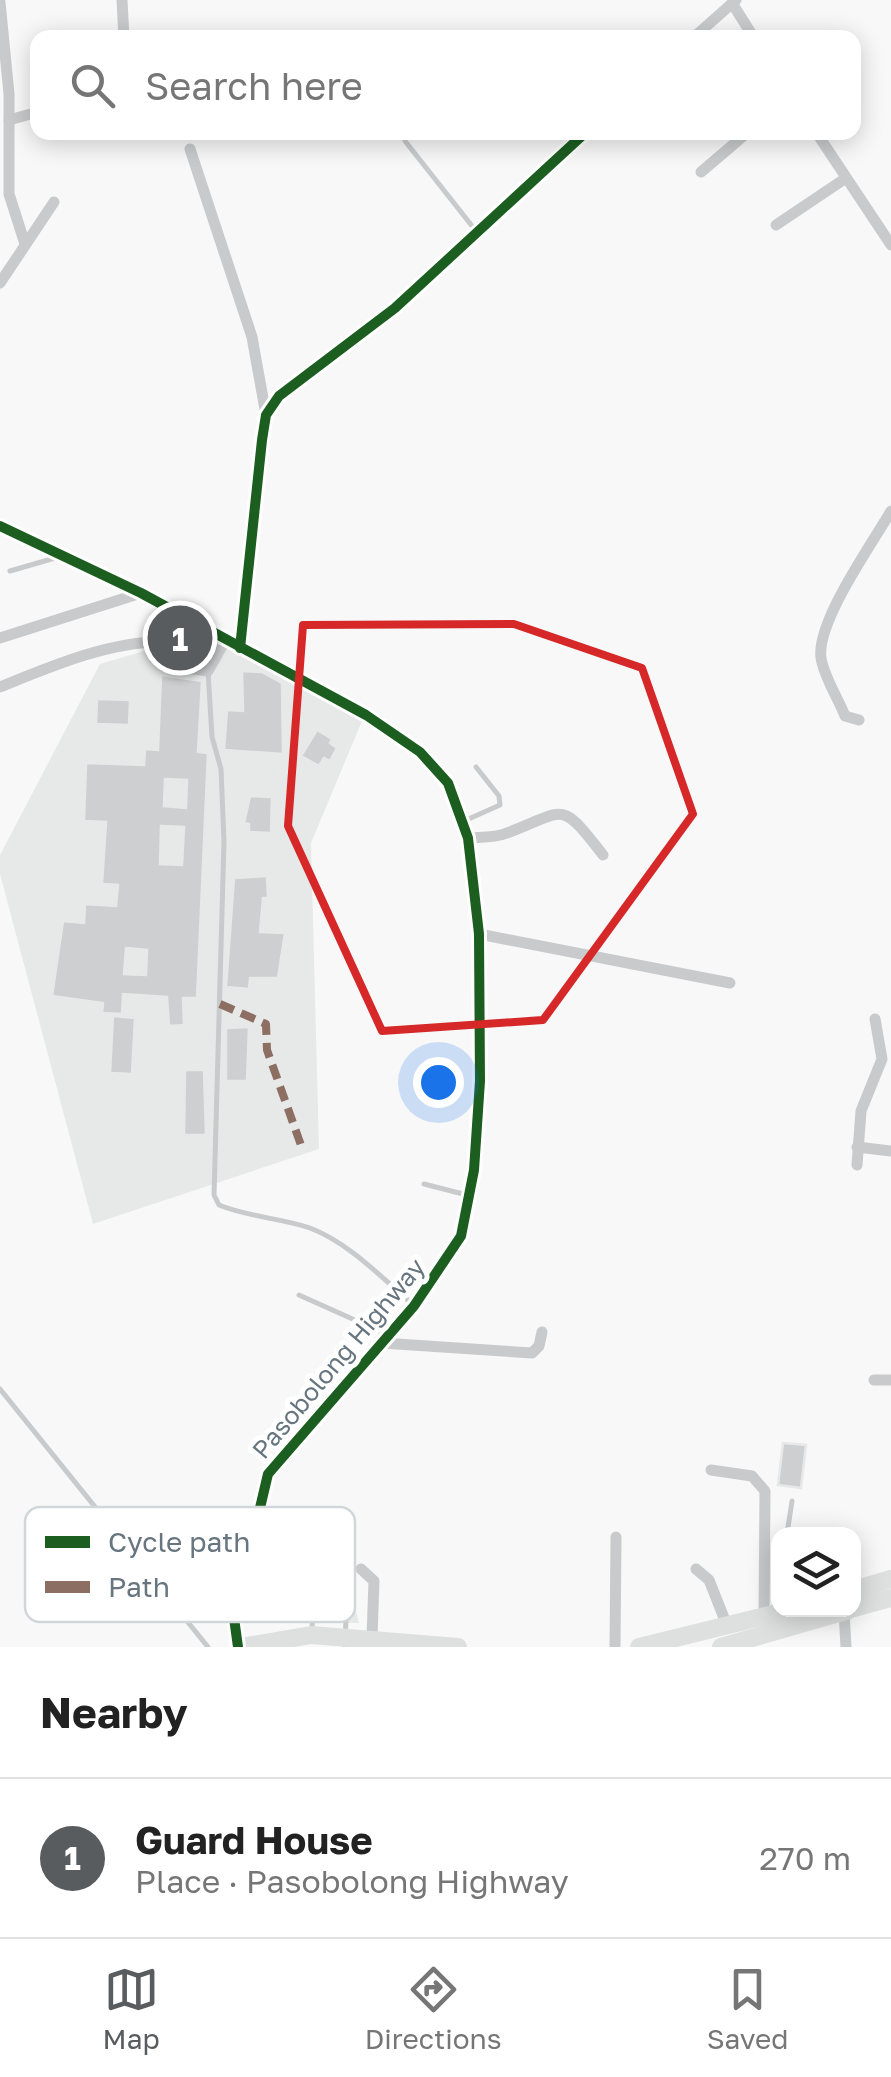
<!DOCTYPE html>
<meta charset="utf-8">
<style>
:root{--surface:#fff;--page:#f2f2f2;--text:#222;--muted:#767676;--line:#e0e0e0;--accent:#585c5f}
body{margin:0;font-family:"Golos Text",sans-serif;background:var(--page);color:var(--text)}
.controls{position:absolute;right:30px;bottom:30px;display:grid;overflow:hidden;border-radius:20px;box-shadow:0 5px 25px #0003}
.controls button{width:90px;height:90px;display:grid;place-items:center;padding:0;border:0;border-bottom:2px solid var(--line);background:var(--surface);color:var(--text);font:50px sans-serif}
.you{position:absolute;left:438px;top:1082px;width:35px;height:35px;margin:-25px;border:8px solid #fff;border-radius:50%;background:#1a73e8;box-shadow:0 0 0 15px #1a73e833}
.badge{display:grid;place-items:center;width:65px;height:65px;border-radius:50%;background:var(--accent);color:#fff;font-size:32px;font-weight:700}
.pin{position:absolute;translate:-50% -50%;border:5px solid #fff;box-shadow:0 2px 10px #0006}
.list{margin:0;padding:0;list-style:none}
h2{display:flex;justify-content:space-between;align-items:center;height:130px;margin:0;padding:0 40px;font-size:42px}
h2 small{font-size:32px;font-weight:400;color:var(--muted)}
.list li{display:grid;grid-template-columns:65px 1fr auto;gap:30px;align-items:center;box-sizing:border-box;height:160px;padding:0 40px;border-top:2px solid var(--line)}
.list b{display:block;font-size:38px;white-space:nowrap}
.list p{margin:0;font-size:32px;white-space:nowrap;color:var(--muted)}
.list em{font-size:32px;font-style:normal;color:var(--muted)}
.icon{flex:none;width:55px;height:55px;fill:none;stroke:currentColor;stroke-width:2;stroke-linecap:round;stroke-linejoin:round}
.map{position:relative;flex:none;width:891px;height:1647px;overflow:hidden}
.search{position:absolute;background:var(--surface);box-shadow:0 5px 25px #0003;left:30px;right:30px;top:30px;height:110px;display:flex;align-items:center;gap:25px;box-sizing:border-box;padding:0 35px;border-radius:20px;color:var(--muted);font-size:38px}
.sheet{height:290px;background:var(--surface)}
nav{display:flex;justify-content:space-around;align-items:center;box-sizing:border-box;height:140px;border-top:2px solid var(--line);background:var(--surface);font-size:28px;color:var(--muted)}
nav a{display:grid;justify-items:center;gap:5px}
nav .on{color:var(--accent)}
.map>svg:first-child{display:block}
.built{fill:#e7e8e8}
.building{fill:#cdcfd0;stroke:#e8e8e8;stroke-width:2.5;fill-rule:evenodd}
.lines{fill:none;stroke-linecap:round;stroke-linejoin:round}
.service{stroke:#c9cacb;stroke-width:5}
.minor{stroke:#c9cacb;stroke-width:11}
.tertiary{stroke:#c9cacb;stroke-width:14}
.trunk{stroke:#dedfdf;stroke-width:18}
.quiet{stroke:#8d6e63;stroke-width:8;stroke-dasharray:15 8;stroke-linecap:butt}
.cycleway-casing{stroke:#fff;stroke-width:16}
.cycleway{stroke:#1b5e20;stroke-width:10}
.marked{fill:none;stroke:#d62828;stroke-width:8;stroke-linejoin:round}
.labels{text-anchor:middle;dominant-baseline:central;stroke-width:10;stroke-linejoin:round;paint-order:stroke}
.street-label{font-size:25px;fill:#66757f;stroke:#fff}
.key{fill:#fff;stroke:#d1d6d9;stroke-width:2.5}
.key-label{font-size:28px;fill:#66757f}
</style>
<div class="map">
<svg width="891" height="1647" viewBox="0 0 891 1647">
<rect width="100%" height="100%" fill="#f8f8f8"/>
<g class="built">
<polygon points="205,633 362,721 311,843 319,1149 93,1224 0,874 0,855 100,664"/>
<polygon points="294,1559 345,1568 359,1623 286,1623"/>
</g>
<g class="building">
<polygon points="242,671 262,672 282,683 283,754 224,750 227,710 243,711"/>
<path d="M 161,675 L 202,681 L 198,752 L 208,753 L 197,998 L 183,998 L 184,1025 L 169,1026 L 167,997 L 123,994 L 122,1014 L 102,1013 L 103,1003 L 52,996 L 63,921 L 84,923 L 85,904 L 116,906 L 118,885 L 102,884 L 106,822 L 84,821 L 86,763 L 144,765 L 145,749 L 158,750 ZM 165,779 L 187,780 L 186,808 L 164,806 ZM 161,826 L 184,827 L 182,865 L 160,864 ZM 126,948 L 147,950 L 146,975 L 124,974 Z"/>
<polygon points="97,699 130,700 129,725 96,724"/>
<polygon points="317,730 332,739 330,743 337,748 330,761 324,758 319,766 301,756"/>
<polygon points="250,796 272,797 271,833 249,832 249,824 244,823"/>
<polygon points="267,876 268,898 263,898 260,932 285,933 278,978 250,978 249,989 226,987 234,878"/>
<polygon points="113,1016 135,1018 132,1074 110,1073"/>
<polygon points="249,1027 247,1081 226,1081 226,1028"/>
<polygon points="185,1070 204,1070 206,1135 184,1135"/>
<polygon points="783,1443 806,1445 801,1488 778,1485"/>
</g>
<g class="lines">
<g class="service">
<polyline points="405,141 476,231"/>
<polyline points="10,571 55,558"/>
<path d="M 208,671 L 212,737 L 221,769 L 224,841 L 214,1195 L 219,1205 C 248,1217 281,1218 310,1228 C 349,1243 380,1276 411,1303"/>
<polyline points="464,821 500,805 499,796 476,767"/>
<polyline points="424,1184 467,1195"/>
<polyline points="299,1295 386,1334"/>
<polyline points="0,1389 208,1647"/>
<polyline points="787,1534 792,1501"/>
<polyline points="340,1609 346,1617 345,1647"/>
<polyline points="312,1629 313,1612 324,1606"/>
</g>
<g class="minor">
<polyline points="122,0 124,38"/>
<polyline points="0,2 9,94 9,194 25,244"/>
<polyline points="732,3 754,38"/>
<polyline points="693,38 736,0"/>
<polyline points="9,120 38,112"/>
<polyline points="816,132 891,245"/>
<polyline points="190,149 252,337 266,415"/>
<polyline points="701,172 748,132"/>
<polyline points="776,225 846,178"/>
<polyline points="0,283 54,202"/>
<polyline points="0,638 141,593"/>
<polyline points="240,648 262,440 266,415 279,396 395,308 586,132"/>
<path d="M 0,687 C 49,667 112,640 165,642 L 187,668 L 208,671 L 226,639"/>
<path d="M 859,720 L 845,716 C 838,698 824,677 821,658 C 816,622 872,544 891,511"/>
<path d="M 468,838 C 480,837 496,838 507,833 C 566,811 559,798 603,855"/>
<polyline points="479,934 730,983"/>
<polyline points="857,1147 891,1151"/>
<polyline points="857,1165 861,1111 882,1059 875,1019"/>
<polyline points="382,1343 532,1353 539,1346 542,1332"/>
<polyline points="874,1380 891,1380"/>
<polyline points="711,1470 752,1476 765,1491 764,1617"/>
<polyline points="361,1569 374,1581 372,1637"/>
<polyline points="696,1569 709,1580 728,1628"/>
<polyline points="844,1611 846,1647"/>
<polyline points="615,1647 616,1537"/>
</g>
<polyline class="tertiary" points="0,526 141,593 366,715 420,752 448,783 468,838 479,934 480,1081 474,1170 461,1236 414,1306 268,1474 234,1618 238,1647"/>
<g class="trunk">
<polyline points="854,1590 891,1579"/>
<polyline points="854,1608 891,1598"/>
<polyline points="241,1647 311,1635 458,1647"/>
<polyline points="639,1647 789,1610"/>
<polyline points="721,1647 849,1610"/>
</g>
<polyline class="quiet" points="220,1004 266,1024 267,1050 302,1148"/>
<defs>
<g id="cycleway">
<polyline points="0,526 141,593 366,715 420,752 448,783 468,838 479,934 480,1081 474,1170 461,1236 414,1306 268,1474 234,1618 238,1647"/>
<polyline points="240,648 262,440 266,415 279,396 395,308 586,132"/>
</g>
</defs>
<use href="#cycleway" class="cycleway-casing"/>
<use href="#cycleway" class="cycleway"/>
</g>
<path class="marked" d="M 514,624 L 642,668 L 693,814 L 543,1020 L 382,1031 L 288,826 L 303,625 Z"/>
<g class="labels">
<g class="street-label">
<text transform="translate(338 1358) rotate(-50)">Pasobolong Highway</text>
</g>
</g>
<rect x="25" y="1507" width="330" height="115" rx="15" class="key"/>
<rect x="45" y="1536" width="45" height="12" fill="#1b5e20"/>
<rect x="45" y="1581" width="45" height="12" fill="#8d6e63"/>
<g class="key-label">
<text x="108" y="1552">Cycle path</text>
<text x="108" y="1597">Path</text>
</g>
</svg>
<div class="controls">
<button><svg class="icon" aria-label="layers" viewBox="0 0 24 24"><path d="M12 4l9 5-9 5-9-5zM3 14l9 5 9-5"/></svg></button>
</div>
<div class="you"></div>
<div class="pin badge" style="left:180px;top:638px">1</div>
<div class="search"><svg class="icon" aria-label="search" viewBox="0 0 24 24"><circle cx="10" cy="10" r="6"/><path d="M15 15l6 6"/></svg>Search here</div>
</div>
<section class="sheet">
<h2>Nearby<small></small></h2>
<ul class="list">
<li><span class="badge">1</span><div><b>Guard House</b><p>Place · Pasobolong Highway</p></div><em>270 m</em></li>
</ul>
</section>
<nav>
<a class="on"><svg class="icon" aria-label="map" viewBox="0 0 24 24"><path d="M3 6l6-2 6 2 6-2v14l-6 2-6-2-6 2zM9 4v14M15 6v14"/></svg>Map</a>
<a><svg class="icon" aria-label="directions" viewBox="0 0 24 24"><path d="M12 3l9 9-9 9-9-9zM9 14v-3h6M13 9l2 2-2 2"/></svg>Directions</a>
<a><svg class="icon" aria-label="saved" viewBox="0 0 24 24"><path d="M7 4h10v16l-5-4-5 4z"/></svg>Saved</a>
</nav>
